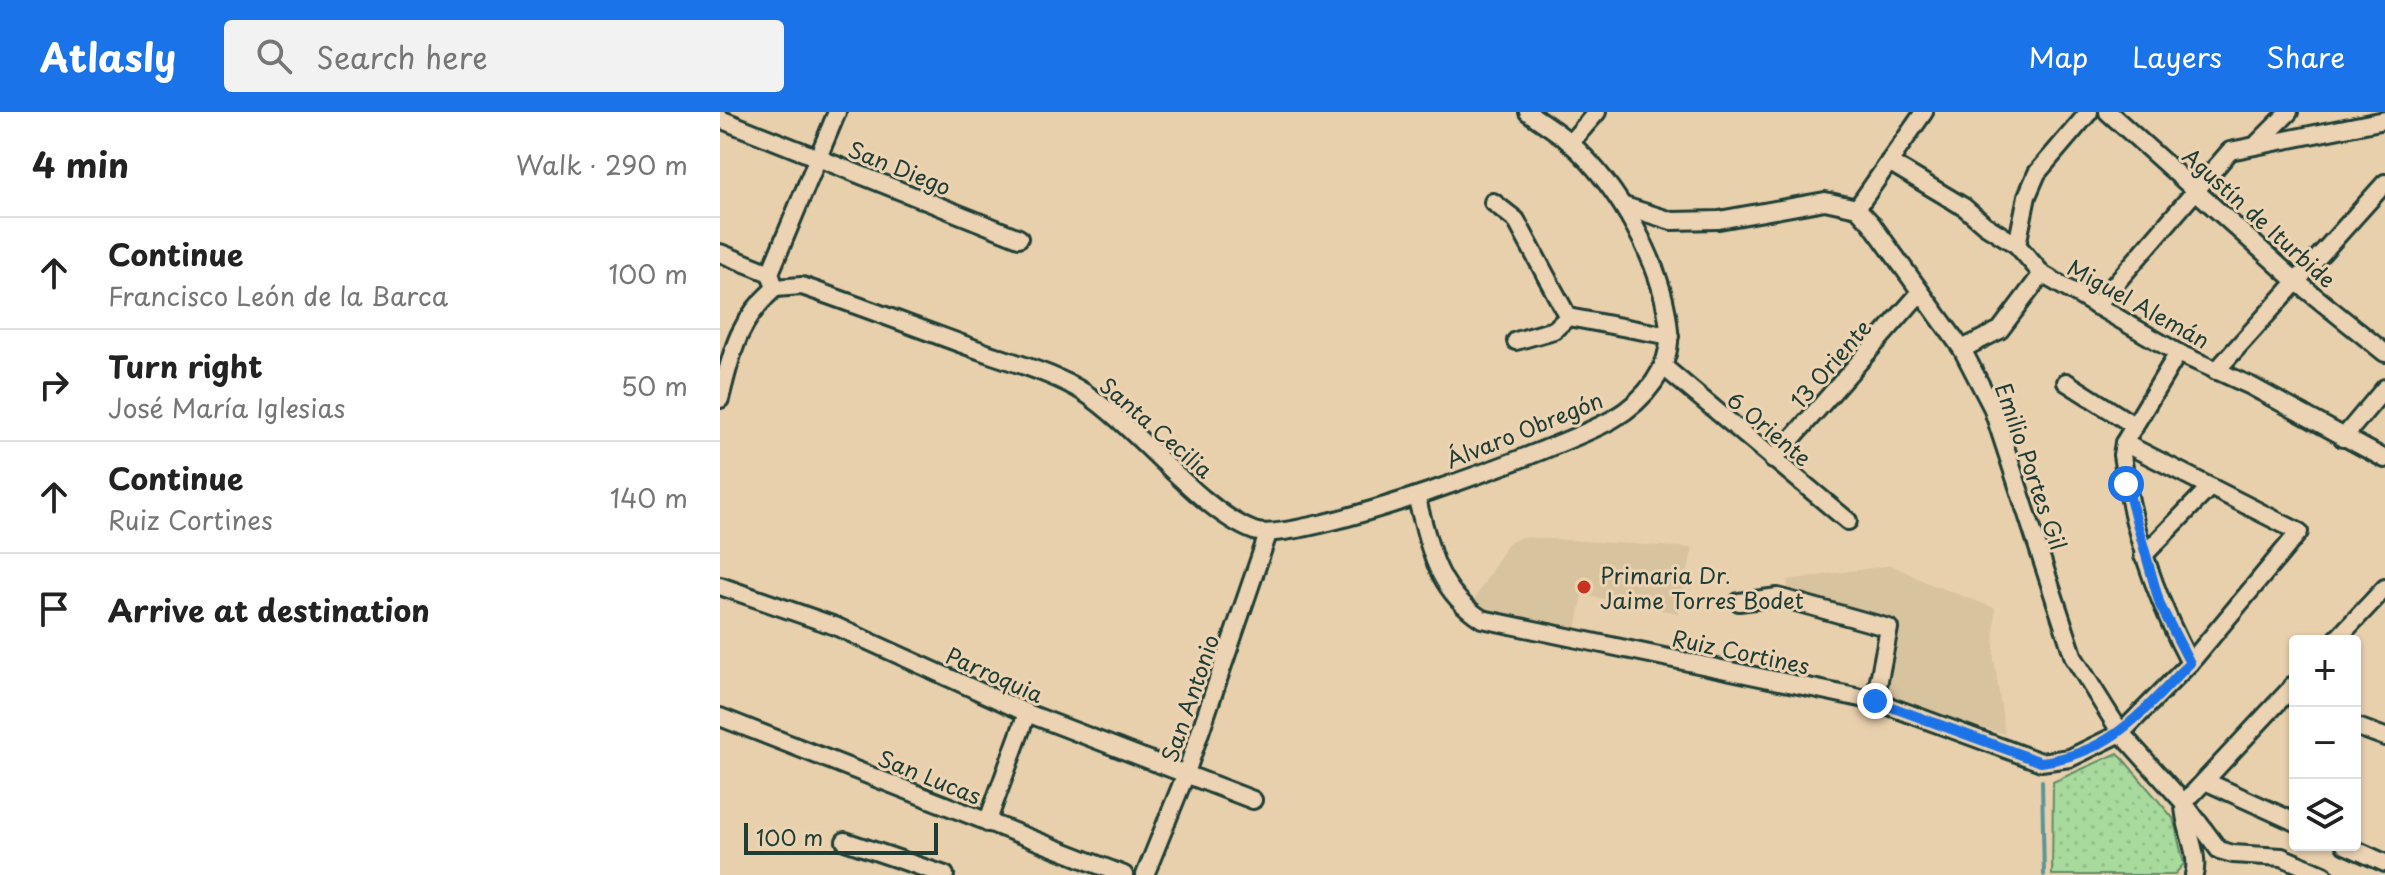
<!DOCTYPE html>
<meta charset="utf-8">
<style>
:root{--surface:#fff;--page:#f2f2f2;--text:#222;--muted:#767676;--line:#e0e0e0;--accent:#1a73e8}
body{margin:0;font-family:"Playpen Sans",sans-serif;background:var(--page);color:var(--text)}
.controls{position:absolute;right:24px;bottom:24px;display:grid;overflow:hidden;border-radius:8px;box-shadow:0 2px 6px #0004}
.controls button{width:72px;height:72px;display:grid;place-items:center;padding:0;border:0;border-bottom:2px solid var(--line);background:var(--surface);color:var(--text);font:40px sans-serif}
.scale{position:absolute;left:24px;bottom:20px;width:194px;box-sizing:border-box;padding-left:8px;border:4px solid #1f3d34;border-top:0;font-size:22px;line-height:28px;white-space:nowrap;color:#1f3d34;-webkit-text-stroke:6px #ebd3b3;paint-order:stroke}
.stop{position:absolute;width:24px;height:24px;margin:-18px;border:6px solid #1a73e8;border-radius:50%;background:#fff}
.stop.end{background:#1a73e8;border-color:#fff;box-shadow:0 2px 8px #0008}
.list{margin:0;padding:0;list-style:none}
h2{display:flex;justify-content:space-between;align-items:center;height:104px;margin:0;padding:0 32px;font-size:34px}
h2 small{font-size:26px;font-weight:400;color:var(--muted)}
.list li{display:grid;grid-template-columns:52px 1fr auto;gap:24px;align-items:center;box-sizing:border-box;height:112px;padding:0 32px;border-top:2px solid var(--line)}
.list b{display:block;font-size:30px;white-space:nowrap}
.list p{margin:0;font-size:26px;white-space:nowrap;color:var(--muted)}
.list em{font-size:26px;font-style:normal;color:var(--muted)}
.icon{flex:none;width:44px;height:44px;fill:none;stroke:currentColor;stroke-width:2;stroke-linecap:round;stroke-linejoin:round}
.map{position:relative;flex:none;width:1665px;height:763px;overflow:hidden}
header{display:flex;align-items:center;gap:48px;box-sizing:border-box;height:112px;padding:0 40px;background:var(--accent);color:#fff}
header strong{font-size:38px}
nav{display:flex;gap:44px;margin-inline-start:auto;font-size:28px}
.search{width:560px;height:72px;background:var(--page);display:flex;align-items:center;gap:20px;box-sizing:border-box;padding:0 28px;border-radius:8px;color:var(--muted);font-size:30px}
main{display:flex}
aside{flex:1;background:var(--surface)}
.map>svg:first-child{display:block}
.built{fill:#d8c39f}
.grass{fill:url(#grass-dots);stroke:#638c68;stroke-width:2}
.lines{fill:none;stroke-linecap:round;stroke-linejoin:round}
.stream{stroke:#5a9699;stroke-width:4}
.minor-casing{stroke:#1f3d34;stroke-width:22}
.minor{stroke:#ebd3b3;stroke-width:16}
.route{stroke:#1a73e8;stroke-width:10}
.poi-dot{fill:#c8321e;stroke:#ebd3b3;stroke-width:3}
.labels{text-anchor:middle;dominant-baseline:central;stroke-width:6;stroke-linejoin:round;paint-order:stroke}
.street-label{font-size:22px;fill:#1f3d34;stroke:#ebd3b3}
.poi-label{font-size:22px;fill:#1f3d34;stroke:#ebd3b3;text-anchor:start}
</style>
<header>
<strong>Atlasly</strong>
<div class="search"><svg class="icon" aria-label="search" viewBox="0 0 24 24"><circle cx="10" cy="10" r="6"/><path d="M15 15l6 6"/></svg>Search here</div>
<nav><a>Map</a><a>Layers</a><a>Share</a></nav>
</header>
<main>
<aside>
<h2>4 min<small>Walk · 290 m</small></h2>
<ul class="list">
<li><svg class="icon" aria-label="ahead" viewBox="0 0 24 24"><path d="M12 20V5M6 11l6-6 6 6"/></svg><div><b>Continue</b><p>Francisco León de la Barca</p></div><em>100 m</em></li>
<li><svg class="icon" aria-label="right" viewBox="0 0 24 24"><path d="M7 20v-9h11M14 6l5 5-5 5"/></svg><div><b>Turn right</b><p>José María Iglesias</p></div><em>50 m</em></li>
<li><svg class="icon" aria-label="ahead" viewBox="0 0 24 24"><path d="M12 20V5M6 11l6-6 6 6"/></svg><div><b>Continue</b><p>Ruiz Cortines</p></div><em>140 m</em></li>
<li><svg class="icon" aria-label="arrive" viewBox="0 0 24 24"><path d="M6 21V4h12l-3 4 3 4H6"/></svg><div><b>Arrive at destination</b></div></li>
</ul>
</aside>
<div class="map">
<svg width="1665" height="763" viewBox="0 0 1665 763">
<defs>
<pattern id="grass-dots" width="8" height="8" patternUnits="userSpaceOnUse" patternTransform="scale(2)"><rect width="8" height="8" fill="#a7da9c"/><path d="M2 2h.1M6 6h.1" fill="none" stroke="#8fbc87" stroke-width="1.8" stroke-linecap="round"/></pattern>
</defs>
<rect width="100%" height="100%" fill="#e9d0ad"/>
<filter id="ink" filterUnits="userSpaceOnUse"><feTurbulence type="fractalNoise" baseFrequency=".0125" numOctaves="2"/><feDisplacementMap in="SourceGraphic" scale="16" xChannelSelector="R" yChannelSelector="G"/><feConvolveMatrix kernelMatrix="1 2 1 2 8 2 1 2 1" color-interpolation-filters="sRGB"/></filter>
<g filter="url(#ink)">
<g class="built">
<polygon points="801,425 973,436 958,501 863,483 855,522 766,500 753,490 787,432"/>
<polygon points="1172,453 1208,471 1275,496 1274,547 1285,622 1159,588 1178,508 1067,485 1068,468"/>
</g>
<polygon class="grass" points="1398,641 1453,706 1464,752 1454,763 1332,763 1333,670"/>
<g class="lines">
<polyline class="stream" points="1322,669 1324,763"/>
<defs>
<g id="minor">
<polyline points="1388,0 1577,170 1665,241"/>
<polyline points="0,7 299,126"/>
<polyline points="850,31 877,0"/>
<polyline points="1538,31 1569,0"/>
<polyline points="1169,50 1244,95 1265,113 1297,133 1322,162 1458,241 1531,274 1665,347"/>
<polyline points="773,90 796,108 848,205"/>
<polyline points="904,94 952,109 999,108 1105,89 1137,96 1151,111 1242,237 1272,295 1354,546 1401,621 1464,691 1499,738 1513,742 1562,745 1604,763"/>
<polyline points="1137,96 1204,0"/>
<polyline points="1297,133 1307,84 1317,61 1369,0"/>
<polyline points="0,141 50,161"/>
<path d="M 55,176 L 82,174 C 143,195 203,218 264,240 C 297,252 336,262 365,281 C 418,316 480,399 534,419 C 577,434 846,334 893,307 C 924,289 952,256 949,219 C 944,154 899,74 849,30 C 837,19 821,10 808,0"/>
<polyline points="55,176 50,161 117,0"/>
<polyline points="1376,194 1510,39 1665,8"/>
<polyline points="848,205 950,224"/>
<polyline points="796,229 834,218 848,205"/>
<polyline points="1242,237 1280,218 1322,162"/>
<path d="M 1458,241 L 1404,331 L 1402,343 C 1412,418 1435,485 1470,551"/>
<polyline points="944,255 1128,409"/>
<polyline points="1496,259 1665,71"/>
<polyline points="1346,270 1415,314"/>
<path d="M 0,287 C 12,240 17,210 55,176"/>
<polyline points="1623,326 1665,276"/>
<polyline points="1053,348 1199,182"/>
<path d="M 696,384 C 710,434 715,477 762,507 L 1155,589 L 1321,650 L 1350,646 L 1401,621 L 1470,551 L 1579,420 L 1404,331"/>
<polyline points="1423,444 1490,375"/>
<polyline points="0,474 115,514 307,601 533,688"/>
<polyline points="1019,490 1058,485 1169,516 1155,589"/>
<polyline points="1615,529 1665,476"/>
<polyline points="0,605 404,763"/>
<polyline points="1635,614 1665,625"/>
<polyline points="1485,669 1575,710"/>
<polyline points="1464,691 1575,572"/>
<path d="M 1464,693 C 1464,716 1480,741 1474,763"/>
<polyline points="267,711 307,601"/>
<polyline points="125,729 225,763"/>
<polyline points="1625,733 1665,751"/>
<polyline points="425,763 465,664 548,422"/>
</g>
</defs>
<use href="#minor" class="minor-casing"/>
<use href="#minor" class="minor"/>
</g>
</g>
<g class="lines" filter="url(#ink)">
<path class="route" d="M 1155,589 L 1321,650 C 1392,641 1423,599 1470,551 L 1440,493 L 1406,372"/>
</g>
<circle class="poi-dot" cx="864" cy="475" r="8"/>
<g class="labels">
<g class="street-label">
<text transform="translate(180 55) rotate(22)">San Diego</text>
<text transform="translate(1540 105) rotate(42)">Agustín de Iturbide</text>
<text transform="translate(1419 191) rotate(29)">Miguel Alemán</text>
<text transform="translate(1110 251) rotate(-49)">13 Oriente</text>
<text transform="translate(437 315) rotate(41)">Santa Cecilia</text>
<text transform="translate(1050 316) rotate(40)">6 Oriente</text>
<text transform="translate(804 317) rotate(-22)">Álvaro Obregón</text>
<text transform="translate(1312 354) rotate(71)">Emilio Portes Gil</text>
<text transform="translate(1021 539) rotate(12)">Ruiz Cortines</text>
<text transform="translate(275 562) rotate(24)">Parroquia</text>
<text transform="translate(469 586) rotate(-71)">San Antonio</text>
<text transform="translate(210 664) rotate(22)">San Lucas</text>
</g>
<g class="poi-label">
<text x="880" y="462">Primaria Dr.<tspan x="880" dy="25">Jaime Torres Bodet</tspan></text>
</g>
</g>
</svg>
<div class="controls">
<button>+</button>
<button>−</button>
<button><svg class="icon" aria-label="layers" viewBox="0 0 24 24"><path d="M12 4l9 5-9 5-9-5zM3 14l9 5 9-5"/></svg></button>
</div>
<div class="scale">100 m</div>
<div class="stop" style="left:1406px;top:372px"></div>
<div class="stop end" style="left:1155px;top:589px"></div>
</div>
</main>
